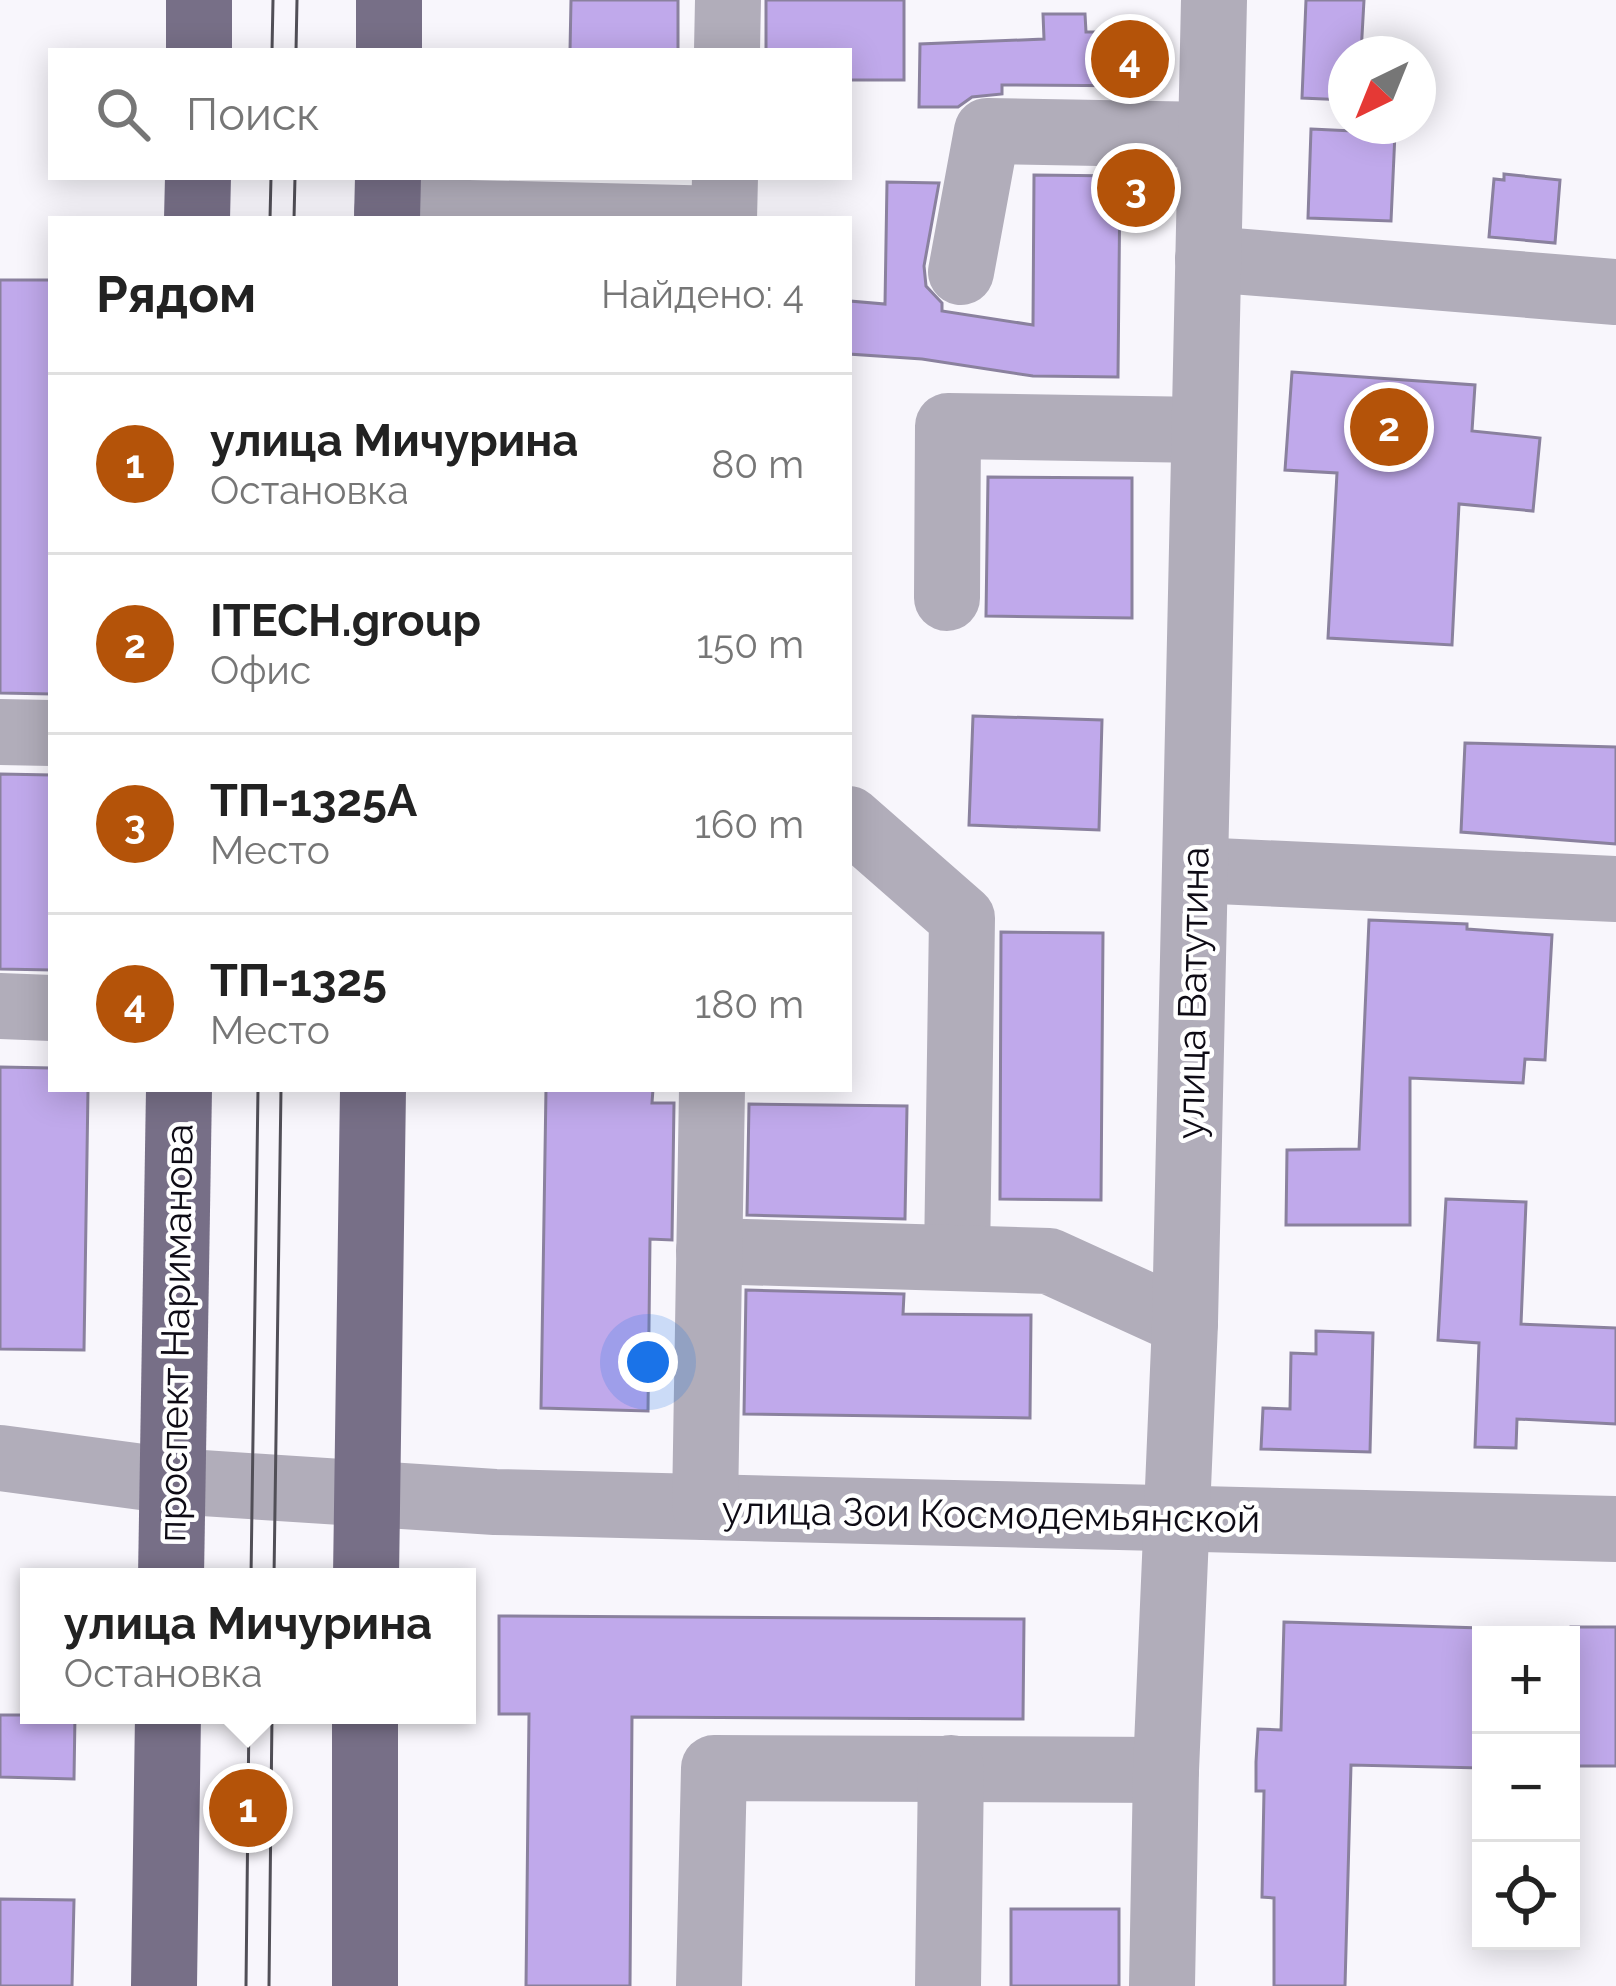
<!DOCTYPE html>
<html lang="ru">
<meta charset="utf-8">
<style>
:root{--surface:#fff;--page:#f6f6f6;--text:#222;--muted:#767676;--line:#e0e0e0;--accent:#b45309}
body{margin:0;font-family:Raleway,sans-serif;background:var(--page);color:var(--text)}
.controls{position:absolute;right:36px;bottom:36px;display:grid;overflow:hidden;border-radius:0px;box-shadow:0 6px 30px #0003}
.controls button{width:108px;height:108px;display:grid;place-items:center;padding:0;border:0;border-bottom:3px solid var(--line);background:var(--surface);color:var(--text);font:60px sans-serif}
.compass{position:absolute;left:1328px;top:36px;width:108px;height:108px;border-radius:50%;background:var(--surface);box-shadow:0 6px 30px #0003;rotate:223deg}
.you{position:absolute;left:648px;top:1362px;width:42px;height:42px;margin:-30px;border:9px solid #fff;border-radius:50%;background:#1a73e8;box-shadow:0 0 0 18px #1a73e833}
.badge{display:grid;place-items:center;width:78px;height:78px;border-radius:50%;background:var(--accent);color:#fff;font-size:39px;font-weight:700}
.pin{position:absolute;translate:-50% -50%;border:6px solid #fff;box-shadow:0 3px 12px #0006}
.popup{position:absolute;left:20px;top:1568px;width:456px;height:156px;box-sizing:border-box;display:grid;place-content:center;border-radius:0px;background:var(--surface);filter:drop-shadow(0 3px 9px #0005);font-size:39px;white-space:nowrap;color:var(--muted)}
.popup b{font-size:45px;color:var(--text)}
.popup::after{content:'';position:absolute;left:50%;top:100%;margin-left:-24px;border:24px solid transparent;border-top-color:var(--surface)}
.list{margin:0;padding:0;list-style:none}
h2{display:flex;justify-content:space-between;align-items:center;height:156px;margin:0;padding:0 48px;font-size:51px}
h2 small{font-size:39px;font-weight:400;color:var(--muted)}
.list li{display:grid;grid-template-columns:78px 1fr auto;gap:36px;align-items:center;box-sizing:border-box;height:180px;padding:0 48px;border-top:3px solid var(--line)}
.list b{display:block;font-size:45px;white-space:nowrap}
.list p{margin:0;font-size:39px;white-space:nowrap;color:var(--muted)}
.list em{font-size:39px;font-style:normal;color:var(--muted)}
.icon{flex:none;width:66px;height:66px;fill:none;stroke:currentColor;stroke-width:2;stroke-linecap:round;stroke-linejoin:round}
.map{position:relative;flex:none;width:1616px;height:1986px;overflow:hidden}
.search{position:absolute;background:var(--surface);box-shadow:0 6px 30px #0003;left:48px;top:48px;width:804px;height:132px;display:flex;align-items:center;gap:30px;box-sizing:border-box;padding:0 42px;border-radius:0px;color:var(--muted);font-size:45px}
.panel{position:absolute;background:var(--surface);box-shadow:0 6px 30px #0003;left:48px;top:216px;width:804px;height:876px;border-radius:0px}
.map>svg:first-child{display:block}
.building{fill:#c0a9eb;stroke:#8a819e;stroke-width:3}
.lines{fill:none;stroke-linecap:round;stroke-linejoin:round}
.minor{stroke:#b1adba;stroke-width:66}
.major{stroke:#776f87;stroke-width:66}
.tram{stroke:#514f57;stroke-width:3}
.labels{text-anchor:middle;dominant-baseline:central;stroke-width:9;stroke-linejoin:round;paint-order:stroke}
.street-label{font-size:39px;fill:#0e0b15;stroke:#fff}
</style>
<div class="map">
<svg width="1616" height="1986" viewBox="0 0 1616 1986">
<rect width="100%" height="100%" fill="#f8f6fc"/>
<g class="building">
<polygon points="571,0 678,0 678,51 570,51"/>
<polygon points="766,0 904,0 904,80 849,80 849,51 766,51"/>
<polygon points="1306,0 1364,0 1361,54 1346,54 1346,100 1302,98"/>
<polygon points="1043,14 1085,14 1086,32 1152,32 1152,86 1002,85 1002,94 972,97 958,107 919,107 920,44 1044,39"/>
<polygon points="1311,129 1395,133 1391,221 1308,218"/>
<polygon points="1504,174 1560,180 1555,243 1489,237 1494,179 1504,180"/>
<polygon points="1034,175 1120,176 1118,377 1033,376 922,359 849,354 849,301 885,304 887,182 939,183 924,266 926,286 942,303 942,311 1033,325"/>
<polygon points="0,280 51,280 51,694 0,693"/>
<polygon points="1292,372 1475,385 1472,431 1540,438 1533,511 1459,504 1452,645 1328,638 1337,473 1285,470"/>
<polygon points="988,477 1132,478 1132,618 986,616"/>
<polygon points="973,716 1102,720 1099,830 969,825"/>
<polygon points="1465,743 1616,747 1616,844 1461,832"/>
<polygon points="0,774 51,775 51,970 0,969"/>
<polygon points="1369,920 1467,924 1467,929 1552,935 1545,1060 1525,1059 1523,1083 1410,1078 1410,1225 1286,1225 1287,1150 1359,1149"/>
<polygon points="1001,932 1103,933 1101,1200 1000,1199"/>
<polygon points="0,1067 51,1068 51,1089 88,1089 84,1350 0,1349"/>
<polygon points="546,1089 653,1089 652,1103 674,1103 672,1240 650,1239 648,1411 541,1408"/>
<polygon points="749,1104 907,1106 905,1219 747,1215"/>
<polygon points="1446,1199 1526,1202 1521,1324 1616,1328 1616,1424 1517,1419 1516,1448 1475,1447 1479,1343 1438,1340"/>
<polygon points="746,1290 904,1294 903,1314 1031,1315 1030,1418 744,1414"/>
<polygon points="1316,1331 1373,1333 1370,1452 1261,1449 1263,1408 1290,1409 1291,1353 1316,1354"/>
<polygon points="499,1616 1024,1619 1023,1719 632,1717 630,1986 526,1986 529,1714 499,1714"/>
<polygon points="1284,1622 1481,1628 1481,1768 1351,1765 1345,1986 1274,1986 1274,1898 1262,1897 1264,1791 1256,1791 1256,1762 1258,1729 1281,1730"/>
<rect x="1571" y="1627" width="45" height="139"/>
<polygon points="0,1715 75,1715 74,1779 0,1777"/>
<polygon points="0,1899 74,1900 72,1986 0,1986"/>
<rect x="1011" y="1909" width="108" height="77"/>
</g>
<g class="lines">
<g class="minor">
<polyline points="727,51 728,0"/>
<polyline points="387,211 724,219 725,177"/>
<polyline points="1208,259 1616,292"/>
<polyline points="961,272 987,131 1211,135"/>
<polyline points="947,598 948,426 1204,430"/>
<polyline points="0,732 51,733"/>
<polyline points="849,819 962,918 957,1258"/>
<polyline points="1195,870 1616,889"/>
<polyline points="0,1006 51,1008"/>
<polyline points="709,1251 1049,1261 1185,1323"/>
<polyline points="0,1458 172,1481 495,1502 1616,1529"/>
<polyline points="705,1507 712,1089"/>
<polyline points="709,1986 714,1768 1166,1770"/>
<polyline points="948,1986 951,1768"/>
<polyline points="1162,1986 1166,1770 1185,1323 1214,0"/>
</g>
<g class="major">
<polyline points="199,51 199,0"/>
<polyline points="389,51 389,0"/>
<polyline points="197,219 198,177"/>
<polyline points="387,219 388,177"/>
<polyline points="171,1577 179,1089"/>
<polyline points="366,1577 373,1089"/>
<polyline points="164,1986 168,1715"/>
<polyline points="365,1986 365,1715"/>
</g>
<g class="tram">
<polyline points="272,51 273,0"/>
<polyline points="296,51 297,0"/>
<polyline points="270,219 271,177"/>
<polyline points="294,219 295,177"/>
<polyline points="251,1577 258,1089"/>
<polyline points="274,1577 281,1089"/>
<polyline points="246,1986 249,1715"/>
<polyline points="269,1986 272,1715"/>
</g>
</g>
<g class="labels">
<g class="street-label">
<text transform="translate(1192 993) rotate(-89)">улица Ватутина</text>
<text transform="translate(175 1333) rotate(-89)">проспект Нариманова</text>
<text transform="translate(991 1514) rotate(1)">улица Зои Космодемьянской</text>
</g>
</g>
</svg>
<div class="controls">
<button>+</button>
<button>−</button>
<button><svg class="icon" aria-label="locate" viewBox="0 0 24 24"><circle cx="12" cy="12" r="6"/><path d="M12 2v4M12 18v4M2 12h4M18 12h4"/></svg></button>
</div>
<svg class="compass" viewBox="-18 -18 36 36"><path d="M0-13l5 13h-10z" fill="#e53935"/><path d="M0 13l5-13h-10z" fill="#767676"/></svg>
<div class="you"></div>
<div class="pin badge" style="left:248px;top:1808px">1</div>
<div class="popup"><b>улица Мичурина</b>Остановка</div>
<div class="pin badge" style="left:1389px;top:427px">2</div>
<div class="pin badge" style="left:1136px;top:188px">3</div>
<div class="pin badge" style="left:1130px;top:59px">4</div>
<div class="search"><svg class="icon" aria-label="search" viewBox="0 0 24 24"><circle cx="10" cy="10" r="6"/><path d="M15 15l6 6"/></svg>Поиск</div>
<section class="panel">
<h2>Рядом<small>Найдено: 4</small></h2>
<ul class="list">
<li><span class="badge">1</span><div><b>улица Мичурина</b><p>Остановка</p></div><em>80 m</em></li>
<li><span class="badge">2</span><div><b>ITECH.group</b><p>Офис</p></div><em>150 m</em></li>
<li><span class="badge">3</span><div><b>ТП-1325А</b><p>Место</p></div><em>160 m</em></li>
<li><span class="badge">4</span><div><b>ТП-1325</b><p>Место</p></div><em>180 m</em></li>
</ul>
</section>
</div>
